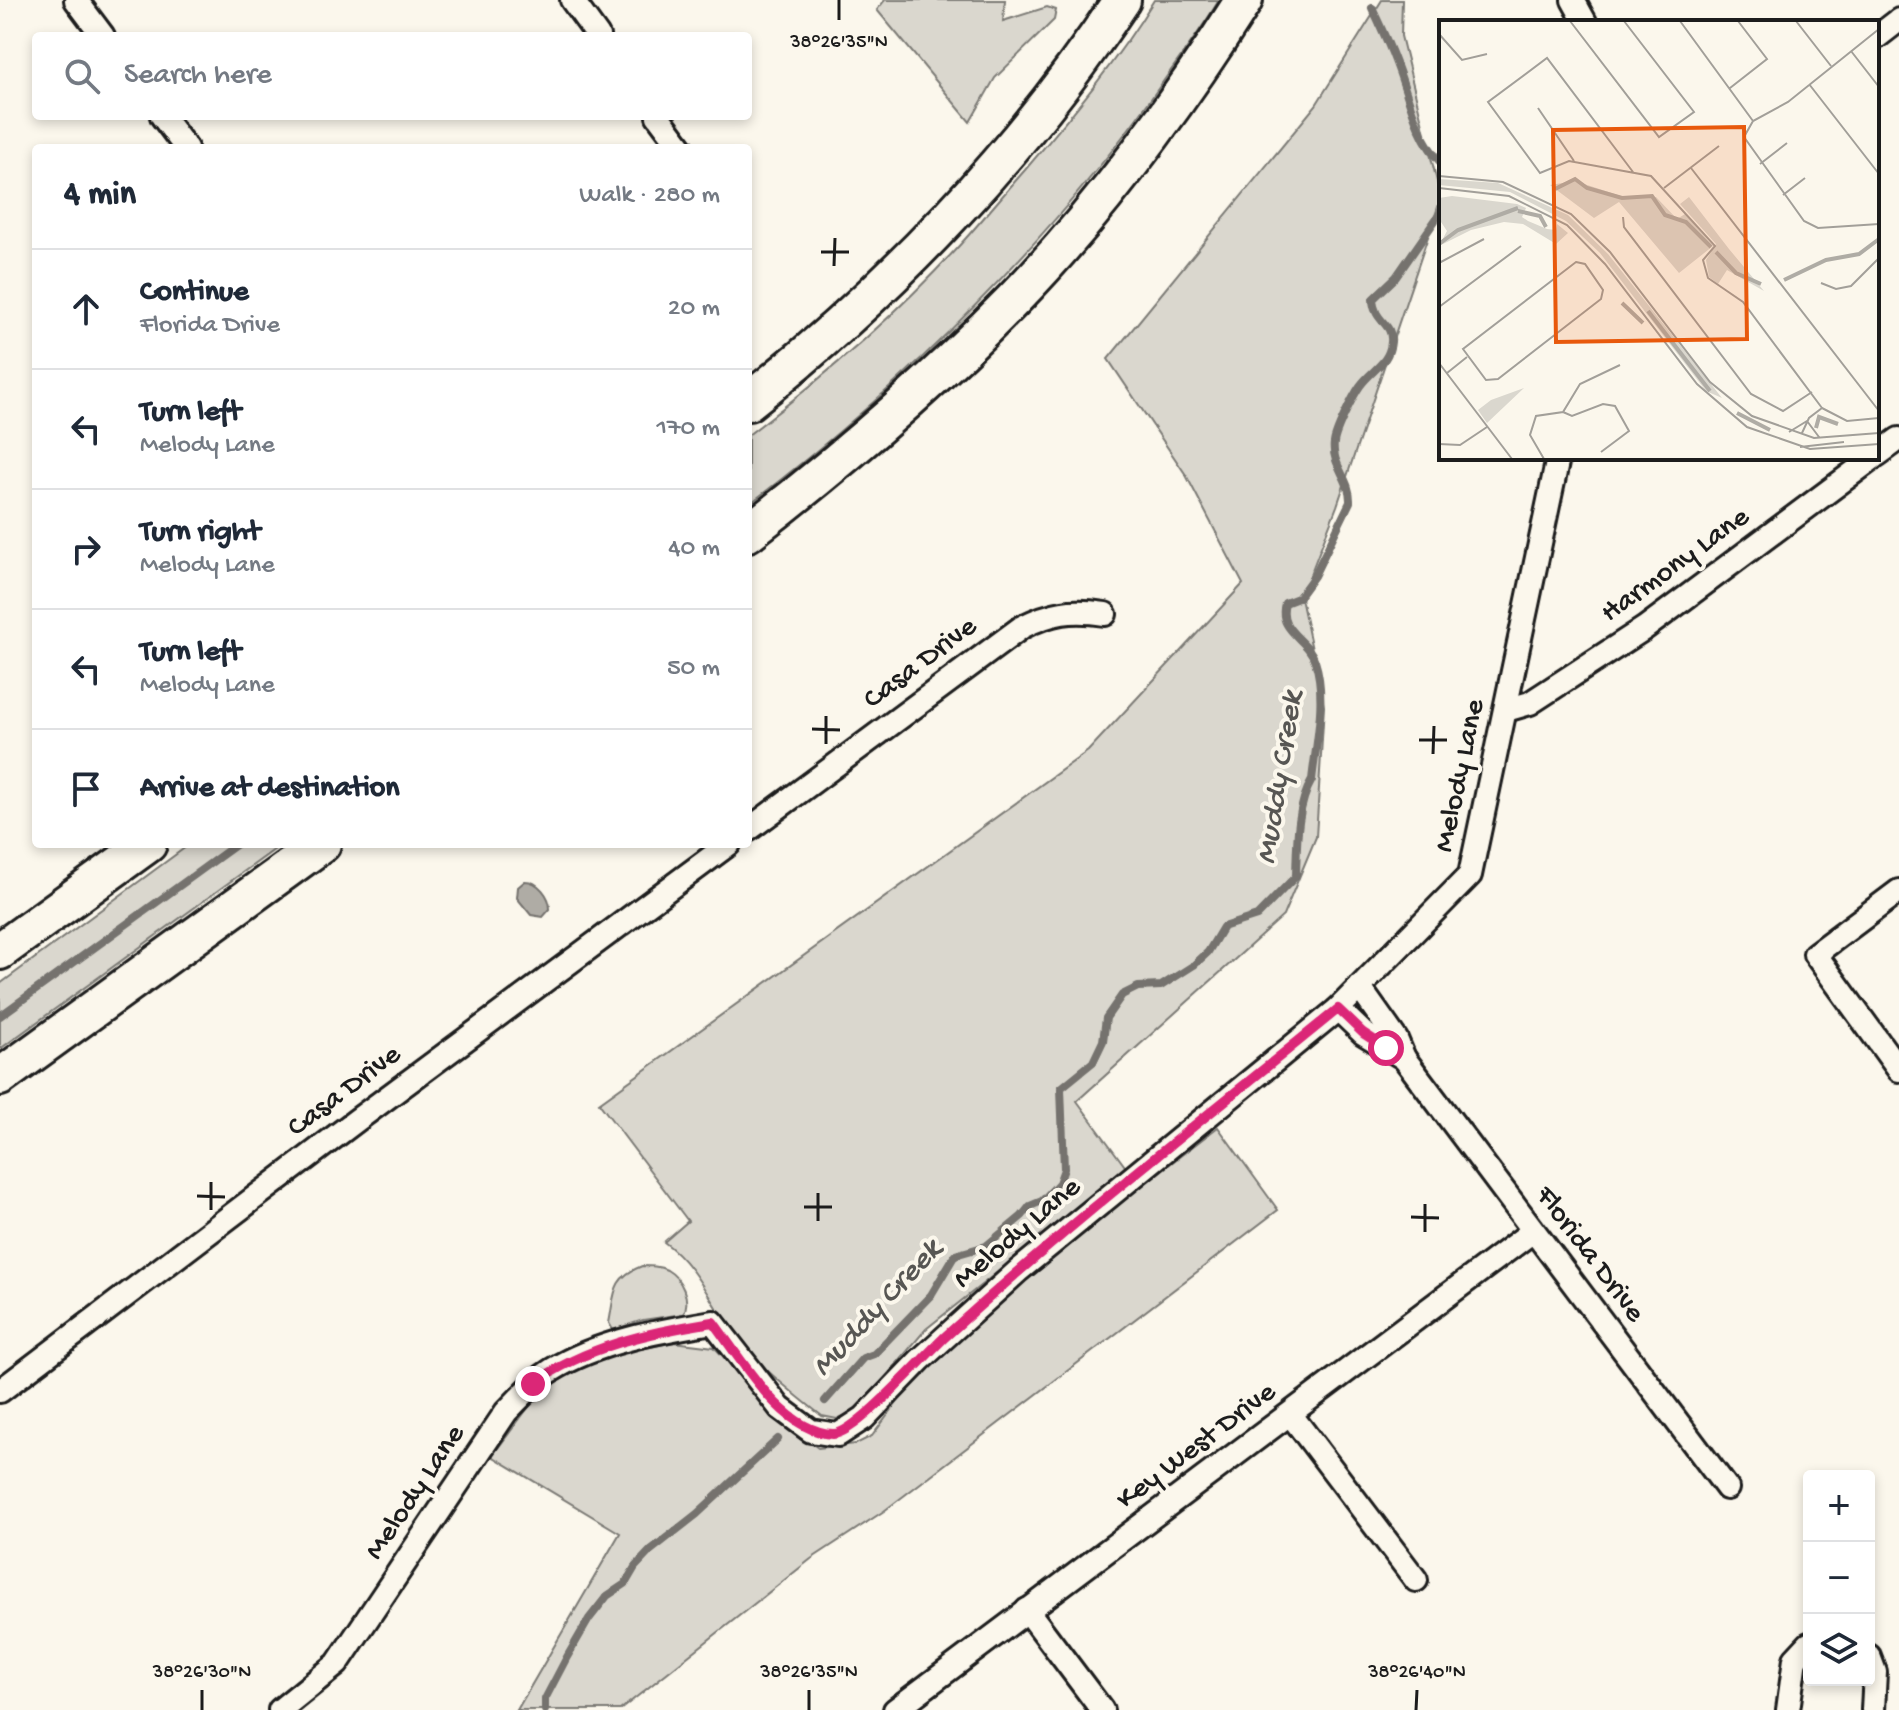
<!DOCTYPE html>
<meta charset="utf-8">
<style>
:root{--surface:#fff;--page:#f6f6f7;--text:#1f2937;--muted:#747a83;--line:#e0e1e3}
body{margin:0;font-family:"Gochi Hand",sans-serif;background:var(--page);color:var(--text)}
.controls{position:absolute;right:24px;bottom:24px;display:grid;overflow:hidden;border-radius:8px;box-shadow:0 4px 12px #0003}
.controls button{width:72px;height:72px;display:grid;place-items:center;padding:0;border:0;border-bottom:2px solid var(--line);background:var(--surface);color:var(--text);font:40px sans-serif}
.stop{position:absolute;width:24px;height:24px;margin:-18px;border:6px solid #db2777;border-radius:50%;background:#fff}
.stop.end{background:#db2777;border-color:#fff;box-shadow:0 2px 8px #0008}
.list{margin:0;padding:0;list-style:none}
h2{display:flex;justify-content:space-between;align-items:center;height:104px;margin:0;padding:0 32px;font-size:34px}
h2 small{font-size:26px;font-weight:400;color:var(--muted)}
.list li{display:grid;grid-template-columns:52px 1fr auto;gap:24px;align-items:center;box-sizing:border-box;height:120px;padding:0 32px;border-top:2px solid var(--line)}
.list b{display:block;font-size:30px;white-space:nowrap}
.list p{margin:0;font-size:26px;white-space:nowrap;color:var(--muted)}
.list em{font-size:26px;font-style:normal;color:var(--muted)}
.icon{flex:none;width:44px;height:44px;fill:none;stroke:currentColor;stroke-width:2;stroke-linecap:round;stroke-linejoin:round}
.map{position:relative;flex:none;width:1899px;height:1710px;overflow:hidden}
.search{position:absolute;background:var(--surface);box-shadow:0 4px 12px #0003;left:32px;top:32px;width:720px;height:88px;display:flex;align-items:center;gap:20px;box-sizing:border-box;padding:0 28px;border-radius:8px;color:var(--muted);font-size:30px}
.panel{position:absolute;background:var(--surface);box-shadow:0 4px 12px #0003;left:32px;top:144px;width:720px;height:704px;border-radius:8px}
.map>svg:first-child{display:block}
.green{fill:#dad7ce;stroke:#7b7a75;stroke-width:2}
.water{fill:#afaca5;stroke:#74726e;stroke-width:2}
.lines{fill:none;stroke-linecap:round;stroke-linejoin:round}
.stream{stroke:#74726e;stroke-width:8}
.minor-casing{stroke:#1c1c1c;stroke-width:28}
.trunk-casing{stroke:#1c1c1c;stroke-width:42}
.minor{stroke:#fbf7ec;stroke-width:22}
.trunk{stroke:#fbf7ec;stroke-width:36}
.route{stroke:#db2777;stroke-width:10}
.ticks{fill:none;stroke:#1c1c1c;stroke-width:3}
.labels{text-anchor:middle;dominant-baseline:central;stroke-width:8;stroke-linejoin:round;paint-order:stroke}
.street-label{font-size:30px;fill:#1c1c1c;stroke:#fbf7ec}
.water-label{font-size:32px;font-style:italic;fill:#575653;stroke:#fbf7ec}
.inset-river{fill:none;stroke:#afaca5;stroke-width:4}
.inset-road{fill:none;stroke:#a29f99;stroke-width:2}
.view{fill:#e8590c;fill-opacity:0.15;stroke:#e8590c;stroke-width:4}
.inset-edge{fill:none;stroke:#1c1c1c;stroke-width:4}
.ticks-label{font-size:20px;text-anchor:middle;fill:#1c1c1c;stroke:#fbf7ec;stroke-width:8;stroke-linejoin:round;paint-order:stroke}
</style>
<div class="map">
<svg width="1899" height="1710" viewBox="0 0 1899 1710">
<rect width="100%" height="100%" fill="#fbf7ec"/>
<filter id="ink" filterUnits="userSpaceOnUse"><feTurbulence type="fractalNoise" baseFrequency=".0125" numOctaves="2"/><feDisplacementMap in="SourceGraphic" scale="16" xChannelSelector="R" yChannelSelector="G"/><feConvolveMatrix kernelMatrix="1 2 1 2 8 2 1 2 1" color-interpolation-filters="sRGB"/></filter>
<g filter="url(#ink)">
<g class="green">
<polygon points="885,0 1005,0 1003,21 1047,7 1056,10 1054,20 995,78 970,122 877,10"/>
<path d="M 1154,0 L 1219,0 C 1204,26 1185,51 1167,76 C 1058,234 902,389 748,505 L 748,435 C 822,379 894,317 957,248 C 980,223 1002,196 1025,170 C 1071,116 1117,61 1154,0 Z"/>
<path d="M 1382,0 L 1402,0 L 1401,36 L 1441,198 L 1337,506 L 1301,598 L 1324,706 L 1316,837 L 1283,916 L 1077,1101 L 1127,1169 L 926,1329 L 881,1382 L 865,1407 L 837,1419 L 822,1416 C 795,1395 765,1371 743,1346 C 714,1313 700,1268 664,1242 L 688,1221 L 599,1103 L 1088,751 L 1243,584 L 1186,475 L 1108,359 L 1316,105 Z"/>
<polygon points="190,844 282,844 0,1049 0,984"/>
<polygon points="1218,1127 1278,1210 884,1511 811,1559 620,1710 517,1710 620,1533 492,1456 534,1400 559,1378 597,1358 674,1342 714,1347 794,1430 818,1448 856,1444 872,1436 949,1334"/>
<path d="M 642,1266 C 651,1266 659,1266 667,1270 C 681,1278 692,1300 683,1314 L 643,1320 L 613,1330 L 609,1323 C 615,1294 611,1278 642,1266 Z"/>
</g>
<path class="water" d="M 525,881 C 538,881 550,896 550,909 L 543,917 L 531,915 L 517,898 L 518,887 Z"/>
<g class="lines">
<g class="stream">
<path d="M 1372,8 C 1381,27 1390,47 1397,66 C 1410,100 1416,135 1441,163"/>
<polyline points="0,1016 237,844"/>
<path d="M 825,1401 L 863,1358 L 874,1354 L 931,1295 L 955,1255 L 986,1246 L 1022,1216 L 1030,1206 L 1042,1201 L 1059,1183 L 1064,1169 L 1061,1088 L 1093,1062 L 1103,1041 L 1106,1018 L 1122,995 L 1138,987 L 1161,986 L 1194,965 L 1208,952 L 1223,927 L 1257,916 L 1296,876 C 1297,845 1296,807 1312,780 C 1316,742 1327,698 1315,661 C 1308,638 1277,632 1285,603 L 1298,598 L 1314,576 L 1350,502 C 1351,479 1331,465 1334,443 C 1335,432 1353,396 1360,386 C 1372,369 1389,364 1391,342 C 1393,322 1374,323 1373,299 L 1396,277 L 1441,212"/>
<polyline points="545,1710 545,1699 567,1657 589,1619 607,1596 625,1584 635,1567 651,1550 697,1514 778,1439"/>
</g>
<defs>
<g id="minor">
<polyline points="76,0 103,36"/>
<polyline points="572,0 598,36"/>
<polyline points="1573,0 1585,22"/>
<polyline points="1877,37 1899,20"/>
<polyline points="162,116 186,148"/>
<polyline points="658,116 682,148"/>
<polyline points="1877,455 1899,439"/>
<polyline points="1506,710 1530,703 1645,628 1873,458"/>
<path d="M 748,830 L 1022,627 C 1052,612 1071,609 1105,614"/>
<polyline points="1899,891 1815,954 1899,1070"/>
<polyline points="1360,988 1396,1039 1404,1058 1727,1488"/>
<polyline points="1338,1009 1363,1033 1404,1058"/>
<polyline points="0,1391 357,1120 729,844"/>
<polyline points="1291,1415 1416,1580"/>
<polyline points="1027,1610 1102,1710"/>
<polyline points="1869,1656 1875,1672 1873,1710"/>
<path d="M 280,1710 L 337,1664 L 506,1412 C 521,1397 534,1381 552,1370 C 599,1341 660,1331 713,1322 L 780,1408 L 811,1431 L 838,1435 L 864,1418 L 920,1360 L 1018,1271 L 1338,1009 L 1470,875 L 1558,458"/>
<polyline points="895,1710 1533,1231"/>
<polyline points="1788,1710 1795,1659 1809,1644"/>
</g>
<g id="trunk">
<path d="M 748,402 C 891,289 1021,153 1122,0"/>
<path d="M 748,533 C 841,461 930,385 1012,301 C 1101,210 1176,107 1244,0"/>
<polyline points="0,951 148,844"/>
<polyline points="0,1077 322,844"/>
</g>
</defs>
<use href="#minor" class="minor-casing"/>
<use href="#trunk" class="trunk-casing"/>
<use href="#minor" class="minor"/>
<use href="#trunk" class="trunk"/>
</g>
</g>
<g class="lines" filter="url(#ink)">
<path class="route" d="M 533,1384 C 586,1346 650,1332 713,1322 C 742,1360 782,1432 833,1434 C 855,1435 926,1354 946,1336 C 1072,1221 1206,1117 1338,1009 L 1363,1033 L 1386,1048"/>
</g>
<path class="ticks" d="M 839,20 L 839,0M 821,252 L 849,252M 834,266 L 835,238M 812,729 L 840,730M 1419,740 L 1447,740M 826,744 L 826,716M 1433,754 L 1434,726M 197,1196 L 225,1197M 804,1207 L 832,1207M 211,1210 L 211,1182M 1411,1217 L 1439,1218M 818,1221 L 818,1193M 1425,1232 L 1425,1204M 202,1710 L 202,1690M 809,1710 L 809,1690M 1416,1710 L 1417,1690"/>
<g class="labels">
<g class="street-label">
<text transform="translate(1676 566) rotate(-36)">Harmony Lane</text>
<text transform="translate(921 664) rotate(-37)">Casa Drive</text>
<text transform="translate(1461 776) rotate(-78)">Melody Lane</text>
<text transform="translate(345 1092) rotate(-37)">Casa Drive</text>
<text transform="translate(1018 1234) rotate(-40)">Melody Lane</text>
<text transform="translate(1589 1255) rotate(53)">Florida Drive</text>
<text transform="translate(1197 1447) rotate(-37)">Key West Drive</text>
<text transform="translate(416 1493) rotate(-56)">Melody Lane</text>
</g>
<g class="water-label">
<text transform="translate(1281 778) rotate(-81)">Muddy Creek</text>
<text transform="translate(878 1309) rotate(-47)">Muddy Creek</text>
</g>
</g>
<g transform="translate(1439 20)">
<rect width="440" height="440" fill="#fbf7ec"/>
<path d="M 0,159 L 59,163 L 129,195 L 169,234 L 283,378 L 267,371 L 161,233 L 127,201 L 71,172 L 0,165 ZM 136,161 L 182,176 L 217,177 L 238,199 L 246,194 L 274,226 L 240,253 L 180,182 L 155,198 L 111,165 ZM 13,176 L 78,184 L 87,188 L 83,197 L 89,201 L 108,209 L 117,210 L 118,204 L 129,213 L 117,224 L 84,204 L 65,202 L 32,210 L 0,226 L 8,211 L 0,199 L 0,178 ZM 250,177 L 290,229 L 325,271 L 288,250 L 279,264 L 270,257 L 267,240 L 277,224 L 241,184 ZM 85,368 L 48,403 L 39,390 L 52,380 Z" fill="#dad7ce"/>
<path class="inset-river" d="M 116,169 L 136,159 L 148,168 L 183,178 L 213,176 L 226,195 L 247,202 L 272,227M 79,191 L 101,196 L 107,207M 0,224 L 19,210 L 79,188M 277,232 L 297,253 L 322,264M 345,260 L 387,240 L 420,234 L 440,219M 183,283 L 204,303M 209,291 L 271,371M 298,393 L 331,410M 377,408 L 380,397 L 399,404"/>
<path class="inset-road" d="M 131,1 L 220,117 L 255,92 L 185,1M 241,1 L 314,101M 357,1 L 392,46M 440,9 L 349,82 L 314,101 L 305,117 L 365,201 L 379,208 L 440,204M 0,14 L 23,40 L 48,34M 412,31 L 440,67M 370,64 L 440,154M 291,68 L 328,39 L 299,1M 99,88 L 135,141M 321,144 L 348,123M 252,148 L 440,391M 194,152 L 108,38 L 49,82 L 101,153 L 130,141 L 212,156 L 276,226 L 264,240 L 269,258 L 304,282 L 383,388M 0,156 L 64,162 L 132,194 L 171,232 L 271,362 L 313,396 L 375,418 L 440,413M 0,168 L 70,176 L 128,205 L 166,244 L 258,364 L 308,407 L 371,429 L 440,424M 225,168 L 280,126M 344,175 L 366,158M 184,197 L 185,207 L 312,374 L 344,391 L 373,372M 137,242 L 146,244 L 164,270 L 162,279 L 59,359 L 47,360 L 24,329 ZM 0,243 L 45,219M 382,263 L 397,269 L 412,266 L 440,238M 0,287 L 82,226M 0,343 L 73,439M 8,353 L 28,337M 383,388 L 408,401 L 440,398M 124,392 L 133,396 L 164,384 L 176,386 L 190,411 L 162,432M 350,412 L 368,401 L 380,417M 363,413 L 370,398 L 383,388M 0,424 L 21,425 L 48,407M 361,427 L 405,422M 105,439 L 91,415 L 97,396 L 124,392 L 141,364 L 181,345"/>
<path class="view" d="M 305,107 L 308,319 L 117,322 L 114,110 Z"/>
<rect width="440" height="440" class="inset-edge"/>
</g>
<g class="ticks-label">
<text x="839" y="47">38°26'35"N</text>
<text x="202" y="1677">38°26'30"N</text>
<text x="809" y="1677">38°26'35"N</text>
<text x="1417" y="1677">38°26'40"N</text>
</g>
</svg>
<div class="controls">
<button>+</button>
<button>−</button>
<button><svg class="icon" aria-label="layers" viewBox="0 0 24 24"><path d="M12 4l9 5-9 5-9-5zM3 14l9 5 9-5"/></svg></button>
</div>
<div class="stop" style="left:1386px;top:1048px"></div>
<div class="stop end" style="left:533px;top:1384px"></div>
<div class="search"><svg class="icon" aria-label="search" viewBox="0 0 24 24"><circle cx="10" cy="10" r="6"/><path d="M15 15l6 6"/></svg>Search here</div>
<section class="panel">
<h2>4 min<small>Walk · 280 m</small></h2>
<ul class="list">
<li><svg class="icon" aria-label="ahead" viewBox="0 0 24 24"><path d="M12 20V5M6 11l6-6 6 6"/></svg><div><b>Continue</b><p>Florida Drive</p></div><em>20 m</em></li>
<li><svg class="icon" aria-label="left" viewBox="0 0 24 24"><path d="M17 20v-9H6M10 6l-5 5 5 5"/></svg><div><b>Turn left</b><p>Melody Lane</p></div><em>170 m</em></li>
<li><svg class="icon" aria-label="right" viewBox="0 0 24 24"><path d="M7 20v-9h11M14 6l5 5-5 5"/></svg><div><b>Turn right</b><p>Melody Lane</p></div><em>40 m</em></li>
<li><svg class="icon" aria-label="left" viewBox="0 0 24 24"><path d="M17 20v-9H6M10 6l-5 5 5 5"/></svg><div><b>Turn left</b><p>Melody Lane</p></div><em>50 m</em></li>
<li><svg class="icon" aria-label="arrive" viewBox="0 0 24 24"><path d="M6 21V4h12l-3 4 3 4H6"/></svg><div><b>Arrive at destination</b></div></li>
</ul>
</section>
</div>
